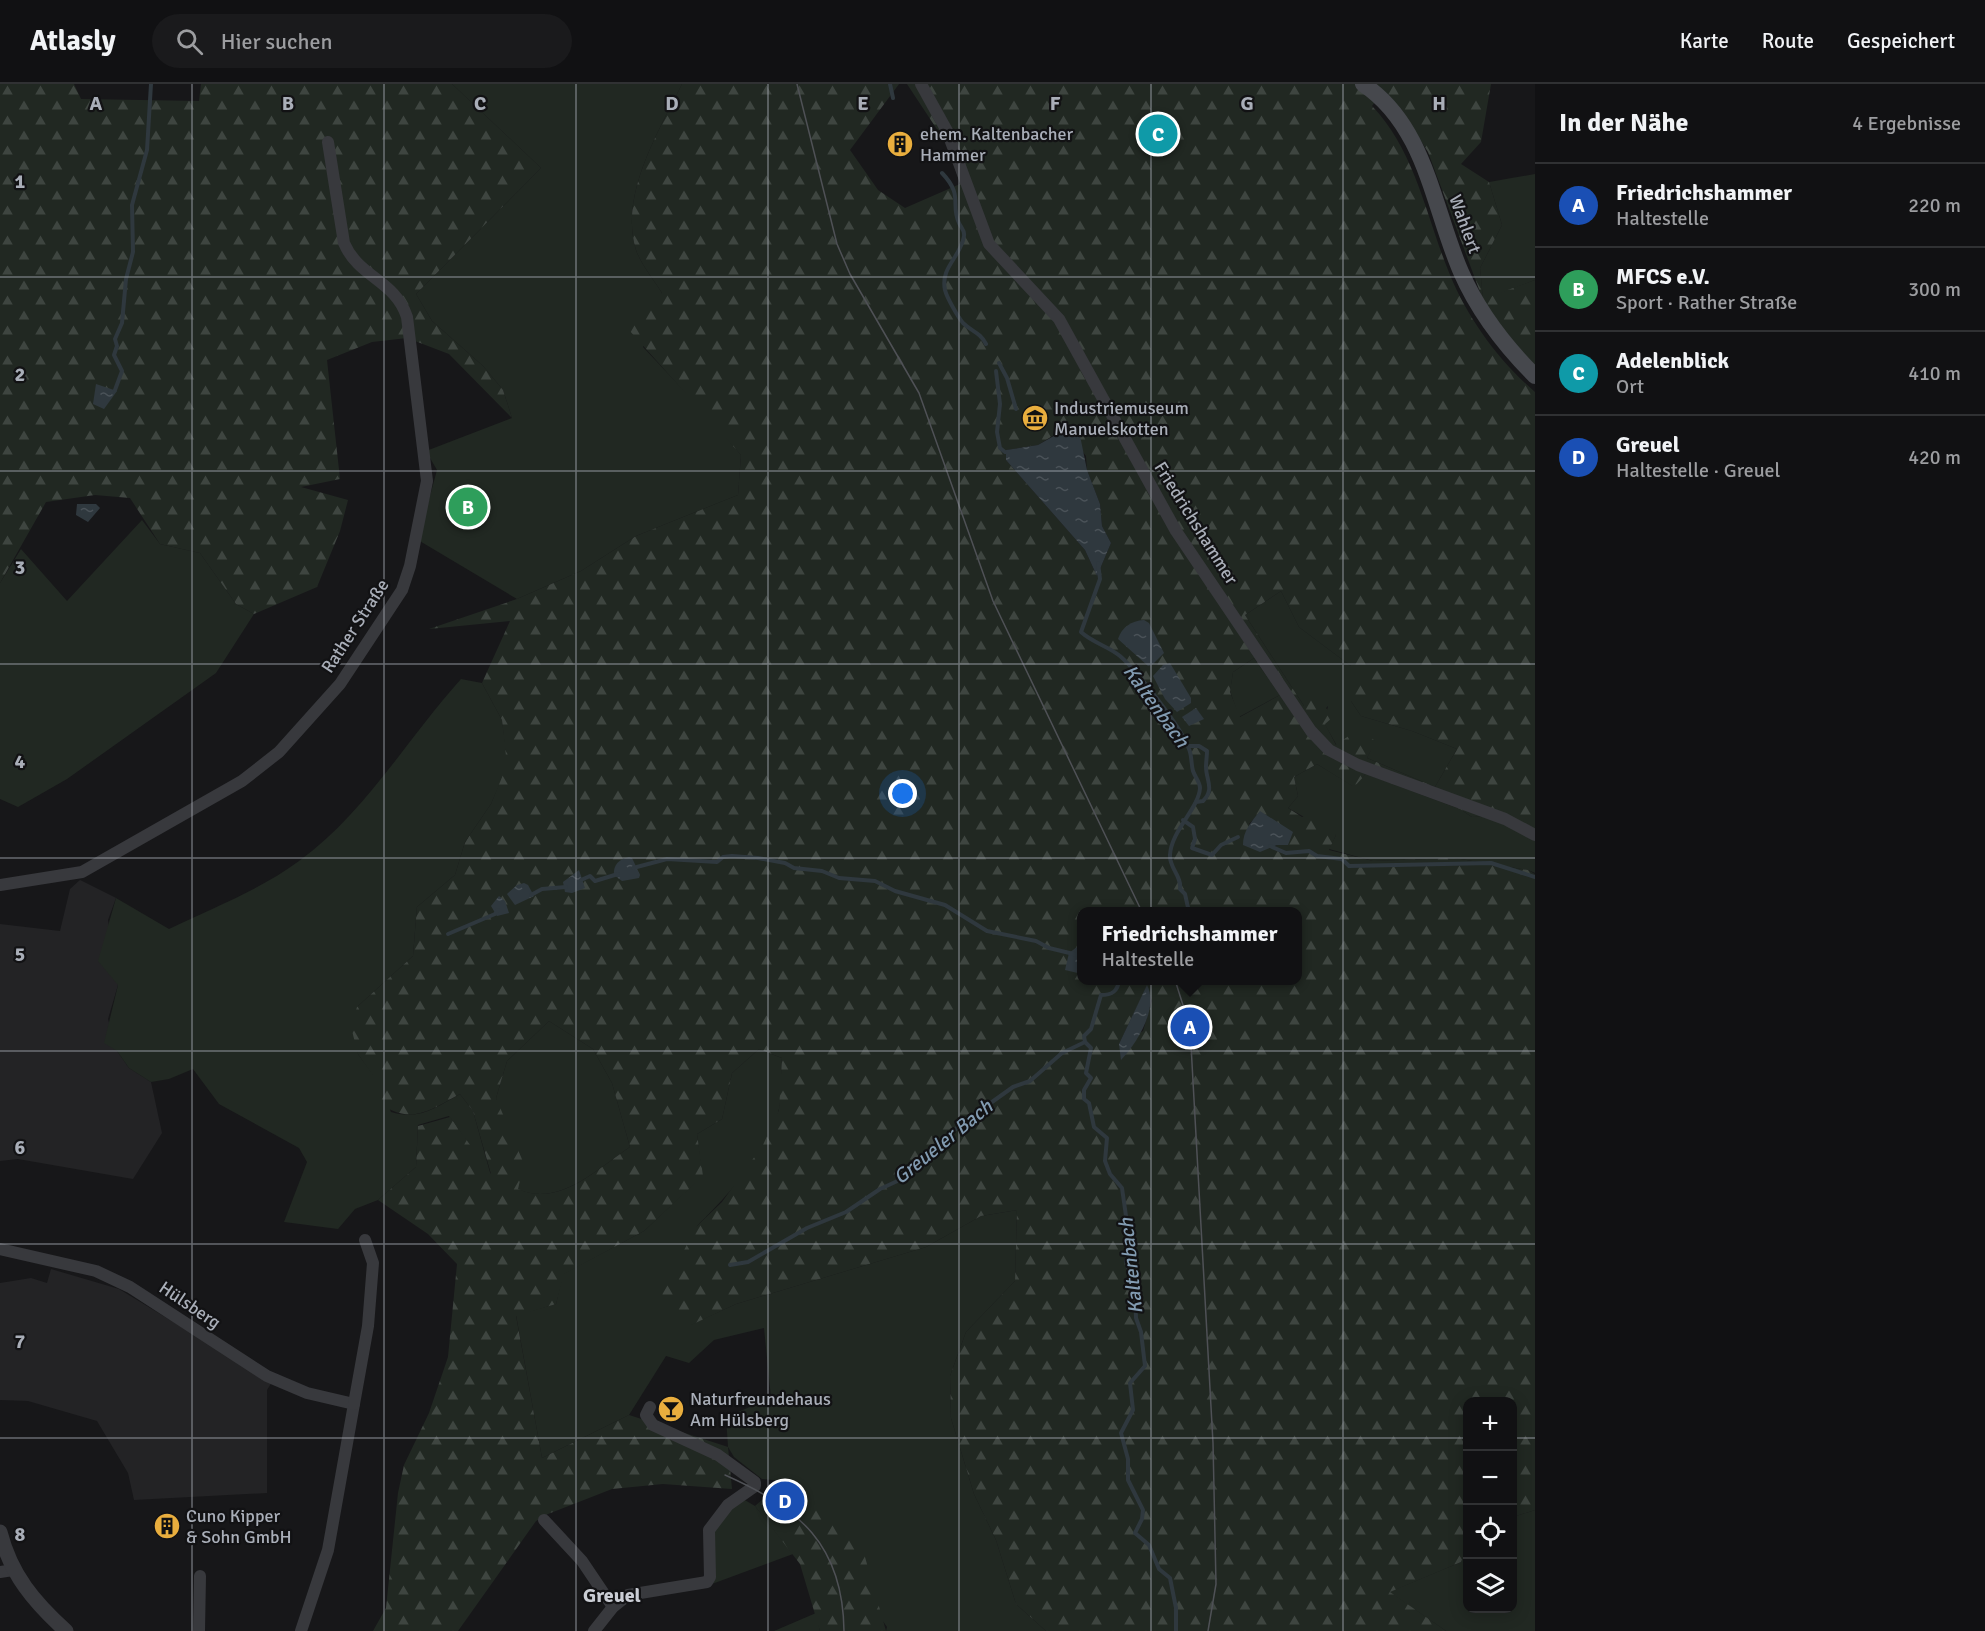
<!DOCTYPE html>
<html lang="de">
<meta charset="utf-8">
<style>
:root{--surface:#111113;--page:#1a1a1c;--text:#f1f3f6;--muted:#9c9da0;--line:#303133;--accent:#d93025}
body{margin:0;font-family:Signika,sans-serif;background:var(--page);color:var(--text)}
.controls{position:absolute;right:18px;bottom:18px;display:grid;overflow:hidden;border-radius:12px;box-shadow:0 3px 15px #0003}
.controls button{width:54px;height:54px;display:grid;place-items:center;padding:0;border:0;border-bottom:2px solid var(--line);background:var(--surface);color:var(--text);font:30px sans-serif}
.you{position:absolute;left:903px;top:710px;width:21px;height:21px;margin:-15px;border:4px solid #fff;border-radius:50%;background:#1a73e8;box-shadow:0 0 0 9px #1a73e833}
.badge{display:grid;place-items:center;width:39px;height:39px;border-radius:50%;background:var(--accent);color:#fff;font-size:20px;font-weight:700}
.pin{position:absolute;translate:-50% -50%;border:3px solid #fff;box-shadow:0 2px 6px #0006}
.popup{position:absolute;left:1077px;top:823px;width:225px;height:78px;box-sizing:border-box;display:grid;place-content:center;border-radius:12px;background:var(--surface);filter:drop-shadow(0 2px 4px #0005);font-size:20px;white-space:nowrap;color:var(--muted)}
.popup b{font-size:22px;color:var(--text)}
.popup::after{content:'';position:absolute;left:50%;top:100%;margin-left:-12px;border:12px solid transparent;border-top-color:var(--surface)}
.list{margin:0;padding:0;list-style:none}
h2{display:flex;justify-content:space-between;align-items:center;height:78px;margin:0;padding:0 24px;font-size:26px}
h2 small{font-size:20px;font-weight:400;color:var(--muted)}
.list li{display:grid;grid-template-columns:39px 1fr auto;gap:18px;align-items:center;box-sizing:border-box;height:84px;padding:0 24px;border-top:2px solid var(--line)}
.list b{display:block;font-size:22px;white-space:nowrap}
.list p{margin:0;font-size:20px;white-space:nowrap;color:var(--muted)}
.list em{font-size:20px;font-style:normal;color:var(--muted)}
.icon{flex:none;width:33px;height:33px;fill:none;stroke:currentColor;stroke-width:2;stroke-linecap:round;stroke-linejoin:round}
.map{position:relative;flex:none;width:1535px;height:1547px;overflow:hidden}
header{display:flex;align-items:center;gap:36px;box-sizing:border-box;height:84px;padding:0 30px;background:var(--surface);border-bottom:2px solid var(--line)}
header strong{font-size:28px}
nav{display:flex;gap:33px;margin-inline-start:auto;font-size:21px}
.search{width:420px;height:54px;background:var(--page);display:flex;align-items:center;gap:15px;box-sizing:border-box;padding:0 21px;border-radius:33px;color:var(--muted);font-size:22px}
main{display:flex}
aside{flex:1;background:var(--surface)}
.map>svg:first-child{display:block}
.built{fill:#232325}
.grass{fill:#212822}
.forest{fill:url(#forest-firs);fill-rule:evenodd}
.water{fill:url(#water-ripples)}
.lines{fill:none;stroke-linecap:round;stroke-linejoin:round}
.stream{stroke:#2f383e;stroke-width:4}
.minor{stroke:#38393d;stroke-width:12}
.tertiary{stroke:#38393d;stroke-width:15}
.secondary{stroke:#46484d;stroke-width:16}
.tram{stroke:#4f5156;stroke-width:1.5}
.grid{fill:none;stroke:#a9aeb8;stroke-width:1.5;stroke-opacity:0.55}
.labels{text-anchor:middle;dominant-baseline:central;stroke-width:4.5;stroke-linejoin:round;paint-order:stroke}
.poi-label{font-size:18px;fill:#a9aeb8;stroke:#121214;text-anchor:start}
.street-label{font-size:18px;fill:#a9aeb8;stroke:#121214}
.water-label{font-size:20px;font-style:italic;fill:#829bb1;stroke:#121214}
.neighbourhood-label{font-size:20px;font-weight:bold;fill:#cacdd4;stroke:#121214}
.grid-label{font-size:20px;text-anchor:middle;font-weight:bold;fill:#a9aeb8;stroke:#121214;stroke-width:4.5;stroke-linejoin:round;paint-order:stroke}
</style>
<header>
<strong>Atlasly</strong>
<div class="search"><svg class="icon" aria-label="search" viewBox="0 0 24 24"><circle cx="10" cy="10" r="6"/><path d="M15 15l6 6"/></svg>Hier suchen</div>
<nav><a>Karte</a><a>Route</a><a>Gespeichert</a></nav>
</header>
<main>
<div class="map">
<svg width="1535" height="1547" viewBox="0 0 1535 1547">
<defs>
<pattern id="forest-firs" width="22" height="20" patternUnits="userSpaceOnUse" patternTransform="scale(1.5)"><rect width="22" height="20" fill="#212822"/><path d="M5 1l3.5 6h-7zM16 11l3.5 6h-7z" fill="#3e4540"/></pattern>
<pattern id="water-ripples" width="26" height="14" patternUnits="userSpaceOnUse" patternTransform="scale(1.5)"><rect width="26" height="14" fill="#2f383e"/><path d="M2 4q2-2 4 0t4 0M15 11q2-2 4 0t4 0" fill="none" stroke="#4a5258"/></pattern>
</defs>
<rect width="100%" height="100%" fill="#171719"/>
<g class="built">
<polygon points="80,796 116,814 108,836 118,901 108,935 117,967 129,984 151,998 162,1049 133,1095 18,1075 0,1077 0,840 60,847 70,805"/>
<polygon points="51,1185 119,1205 272,1298 267,1306 267,1409 134,1416 128,1389 97,1337 28,1317 0,1316 0,1199 31,1194 47,1199"/>
</g>
<g class="grass">
<path d="M 452,0 L 682,0 C 659,47 619,111 636,166 C 641,180 654,196 662,209 L 643,263 L 707,331 L 741,371 L 738,411 L 636,452 L 581,487 L 517,515 L 418,456 L 437,386 L 426,367 L 512,334 L 503,306 L 483,282 L 432,237 L 416,210 L 541,84 Z"/>
<polygon points="1535,90 1535,196 1483,216 1480,184 1502,141 1489,98"/>
<polygon points="142,436 160,460 200,469 236,520 254,530 216,589 67,695 18,723 0,715 0,499 21,465 67,517"/>
<polygon points="1281,507 1299,543 1351,582 1351,617 1361,632 1412,647 1457,665 1435,703 1367,674 1375,657 1357,647 1337,662 1324,639 1328,622 1304,622 1245,531"/>
<polygon points="1254,574 1280,611 1239,633 1230,607 1233,588"/>
<path d="M 461,595 L 482,599 L 502,636 L 508,681 L 491,720 L 465,758 L 455,791 L 417,823 L 413,872 L 357,923 L 358,970 L 380,1000 L 391,1028 C 420,1036 435,1024 460,1010 L 473,1027 L 491,1092 L 449,1032 L 418,1041 L 416,1083 L 378,1116 L 355,1125 L 338,1145 L 284,1138 L 307,1078 L 299,1064 L 219,1020 L 193,985 L 169,995 L 151,998 L 129,984 L 117,967 L 104,959 L 118,901 L 98,877 L 116,814 L 169,845 C 212,824 260,806 299,777 C 365,729 407,655 461,595 Z"/>
<polygon points="1317,680 1353,702 1366,690 1460,725 1472,733 1487,732 1535,757 1535,789 1528,786 1454,774 1373,777 1329,765 1336,751 1288,724 1298,712 1294,693"/>
<path d="M 549,937 L 593,965 L 612,999 L 630,1063 C 597,1085 559,1124 517,1105 L 496,1014 L 507,977 Z"/>
<path d="M 759,965 L 782,974 C 781,990 782,1009 779,1025 C 770,1065 726,1114 697,1142 L 690,1241 L 736,1220 L 926,1163 L 981,1132 L 1017,1126 L 1015,1197 L 966,1248 L 950,1292 L 951,1334 L 974,1410 L 996,1456 L 1016,1520 L 1046,1547 L 886,1547 L 887,1543 L 784,1397 L 762,1395 L 734,1373 L 728,1363 L 726,1333 L 771,1314 L 764,1244 L 714,1256 L 689,1279 L 666,1272 L 629,1331 L 542,1374 L 516,1231 L 556,1220 L 563,1190 L 644,1147 L 702,1092 L 697,1050 L 722,1035 L 732,989 Z"/>
<polygon points="743,1415 755,1422 793,1470 712,1500 714,1447 720,1434"/>
<polygon points="1535,1426 1535,1547 1446,1547 1389,1508 1461,1478 1467,1464 1468,1524 1512,1524 1513,1433"/>
<polygon points="816,1529 820,1547 774,1547"/>
</g>
<g class="forest">
<polygon points="0,0 74,0 81,15 199,17 201,0 452,0 541,84 416,210 432,237 483,282 503,306 512,334 449,270 407,254 372,258 327,276 340,395 301,403 348,416 340,447 317,503 254,530 236,520 200,469 160,460 130,414 95,411 46,418 0,499"/>
<path d="M 682,0 L 899,0 L 850,66 L 878,106 L 905,124 L 960,100 L 948,62 L 907,0 L 1491,0 L 1481,58 L 1461,80 L 1489,98 L 1502,141 L 1480,184 L 1483,215 L 1535,196 L 1535,283 L 1498,240 L 1483,216 L 1428,68 L 1407,35 L 1382,8 L 1372,22 C 1416,68 1426,133 1450,191 C 1468,235 1499,277 1535,308 L 1535,757 L 1487,732 L 1472,733 L 1460,725 L 1366,690 L 1354,703 L 1317,680 L 1294,693 L 1298,712 L 1288,724 L 1302,733 L 1318,727 L 1336,751 L 1329,766 L 1373,777 L 1454,774 L 1528,786 L 1535,790 L 1535,1426 L 1513,1433 L 1512,1318 L 1468,1318 L 1467,1464 L 1461,1478 L 1390,1508 L 1446,1547 L 1046,1547 L 1016,1520 L 996,1456 L 974,1410 L 951,1334 L 950,1292 L 966,1248 L 1015,1197 L 1017,1126 L 981,1132 L 926,1163 L 736,1220 L 689,1242 L 661,1209 L 697,1142 L 722,1118 L 763,1061 L 779,1026 L 782,974 L 759,965 L 732,989 L 722,1035 L 697,1050 L 703,1092 L 644,1147 L 564,1190 L 556,1220 L 516,1232 L 542,1374 L 629,1331 L 728,1363 L 732,1405 L 663,1400 L 612,1405 L 548,1430 L 536,1437 L 458,1547 L 373,1547 L 386,1524 L 398,1409 L 404,1381 L 429,1329 L 448,1273 L 457,1180 L 428,1150 L 378,1116 L 416,1083 L 418,1042 L 450,1033 L 491,1090 L 473,1027 L 460,1010 C 425,1029 409,1042 373,1015 L 379,1000 L 358,970 L 351,943 L 357,923 L 413,872 L 417,823 L 455,791 L 465,758 L 491,720 L 507,681 L 502,636 L 482,599 L 510,537 L 429,545 L 517,515 L 581,487 L 636,452 L 738,411 L 741,371 L 629,246 L 662,209 C 654,196 641,180 636,166 C 619,111 659,47 682,0 ZM 1065,344 L 1086,372 L 1087,386 L 1100,420 L 1102,442 L 1111,459 L 1097,492 L 1085,466 L 1006,376 L 1006,366 L 1038,361 ZM 1281,507 L 1299,543 L 1351,582 L 1351,617 L 1361,632 L 1412,647 L 1457,665 L 1435,703 L 1367,674 L 1376,657 L 1357,646 L 1336,661 L 1325,640 L 1333,633 L 1326,624 L 1328,622 L 1314,607 L 1304,622 L 1245,531 ZM 1254,574 L 1280,611 L 1240,633 L 1230,608 L 1233,588 ZM 1260,728 L 1277,761 L 1273,764 L 1249,740 ZM 1082,828 L 1298,828 L 1298,896 L 1082,896 ZM 1147,902 L 1152,917 L 1143,947 L 1119,960 ZM 549,937 L 593,965 L 612,999 L 630,1063 C 597,1085 559,1124 518,1105 L 524,1080 L 496,1014 L 507,977 Z"/>
<polygon points="784,1397 861,1459 886,1547 820,1547 800,1480 755,1422"/>
</g>
<g class="water">
<polygon points="96,300 117,307 104,325 93,320"/>
<polygon points="1073,341 1078,342 1087,386 1100,420 1102,442 1111,459 1097,492 1085,466 1006,376 1006,366 1038,361"/>
<polygon points="77,420 96,420 100,424 88,438 76,431"/>
<path d="M 1144,536 L 1149,539 L 1164,569 L 1152,581 L 1148,582 L 1118,555 C 1122,543 1131,537 1144,536 Z"/>
<polygon points="1170,579 1191,614 1191,619 1177,628 1165,615 1153,592 1163,581"/>
<polygon points="1196,624 1204,635 1189,642 1182,633"/>
<path d="M 1260,727 L 1293,748 L 1288,761 L 1277,761 L 1260,768 L 1243,761 C 1243,747 1251,738 1260,727 Z"/>
<path d="M 629,773 L 632,774 L 640,791 L 639,794 L 622,797 L 614,791 C 613,781 619,775 629,773 Z"/>
<polygon points="579,786 585,804 572,809 565,808 563,798"/>
<polygon points="524,799 528,801 534,812 515,821 507,810 517,801"/>
<polygon points="499,812 505,817 509,829 497,832 491,822"/>
<polygon points="1077,863 1082,870 1082,890 1065,886 1069,869"/>
<path d="M 1147,901 C 1159,924 1137,959 1121,976 L 1119,960 Z"/>
</g>
<g class="lines">
<g class="stream">
<polyline points="890,0 893,14"/>
<path d="M 942,89 C 964,112 950,120 959,139 C 961,144 965,146 964,152 C 961,173 940,183 945,206 C 947,214 958,233 963,239 C 972,248 980,248 986,260"/>
<polyline points="999,279 1007,294 1016,325"/>
<polyline points="996,287 1000,320 997,348 1000,364 1005,368"/>
<polyline points="115,306 122,287 114,271 117,262 115,255 122,239 126,195 133,168 132,121 147,66 151,0"/>
<path d="M 1098,479 L 1100,495 L 1081,548 C 1093,559 1108,562 1120,572 C 1137,587 1182,644 1189,665 C 1192,672 1191,680 1193,687 C 1195,693 1200,698 1200,704 C 1199,724 1171,747 1170,771 C 1169,784 1182,792 1180,805 L 1185,810 L 1189,828"/>
<path d="M 1189,662 L 1199,662 L 1207,667 C 1207,672 1206,678 1206,683 C 1206,696 1215,705 1203,717 L 1196,718"/>
<polyline points="1183,736 1193,743 1195,755 1192,764 1212,771 1221,761 1238,753"/>
<polyline points="1270,762 1286,769 1309,767 1317,772 1342,775 1349,782 1491,779 1535,793"/>
<polyline points="633,784 667,775 717,778 723,773 732,772 758,774 785,779 794,784 822,787 839,794 875,797 895,807 945,821 987,847 1036,857 1049,864 1082,872"/>
<polyline points="581,796 590,792 595,797 618,790"/>
<polyline points="531,811 542,805 566,803"/>
<polyline points="448,850 495,830 498,826"/>
<path d="M 1119,896 C 1118,908 1111,911 1101,911 L 1091,945 L 1084,952 L 1085,958 L 1091,964 L 1086,989 L 1091,994 L 1084,1006 L 1084,1015 L 1089,1019 L 1094,1043 L 1107,1054 L 1105,1077 L 1110,1090 L 1122,1104 L 1131,1167 L 1126,1177 L 1135,1204 L 1136,1234 L 1141,1248 L 1145,1282 L 1130,1299 L 1133,1326 L 1121,1349 L 1128,1375 L 1128,1396 L 1143,1426 L 1142,1435 L 1135,1449 L 1149,1461 L 1159,1485 L 1170,1494 L 1176,1524 L 1176,1547"/>
<polyline points="730,1181 748,1178 807,1144 846,1128 880,1105 904,1094 933,1064 964,1038 1013,1003 1030,997 1062,969 1085,958"/>
</g>
<g class="minor">
<polyline points="921,0 947,47 989,160 1059,235 1176,447 1311,647 1329,666 1358,681 1505,735 1535,751"/>
<path d="M 0,801 L 82,788 L 242,697 L 279,668 L 340,600 L 402,506 L 410,482 L 427,397 L 407,233 C 395,196 359,194 344,159 L 328,58"/>
<polyline points="0,1165 96,1187 130,1203 267,1292 307,1309 354,1320 328,1466 301,1547"/>
<polyline points="354,1320 368,1242 373,1179 365,1156"/>
<polyline points="544,1436 582,1477 613,1523"/>
<polyline points="0,1488 13,1486"/>
<polyline points="199,1547 200,1492"/>
<polyline points="594,1547 613,1523 628,1511 707,1498 710,1493 709,1446 728,1421 755,1402 755,1398 718,1371 653,1341 646,1331 650,1323"/>
</g>
<path class="tertiary" d="M 0,1448 C 11,1491 34,1518 66,1547"/>
<path class="secondary" d="M 1363,0 C 1426,42 1433,124 1461,188 C 1478,227 1505,262 1535,292"/>
<g class="tram">
<polyline points="797,0 837,160 850,190 919,309 993,517 1142,828"/>
<polyline points="1175,896 1190,943 1213,1359 1216,1500 1208,1547"/>
<path d="M 725,1391 C 799,1424 843,1460 844,1547"/>
</g>
</g>
<path class="grid" d="M 192,0 L 192,1547M 384,0 L 384,1547M 576,0 L 576,1547M 768,0 L 768,1547M 959,0 L 959,1547M 1151,0 L 1151,1547M 1343,0 L 1343,1547M 0,193 L 1535,193M 0,387 L 1535,387M 0,580 L 1535,580M 0,774 L 1535,774M 0,967 L 1535,967M 0,1160 L 1535,1160M 0,1354 L 1468,1354M 1512,1354 L 1535,1354"/>
<defs>
<symbol id="building-disc" viewBox="-11 -11 22 22"><circle r="9.5" fill="#e9ae3e" stroke="#121214"/><path d="M-4-6H4V6H1V3H-1V6H-4ZM-2.5-4.3h1.7v1.8h-1.7ZM.8-4.3h1.7v1.8H.8ZM-2.5-1h1.7V.8h-1.7ZM.8-1h1.7V.8H.8Z" fill="#111"/></symbol>
<symbol id="museum-disc" viewBox="-11 -11 22 22"><circle r="9.5" fill="#e9ae3e" stroke="#121214"/><path d="M0-6L6-3V-2H-6V-3ZM-5-1h2V3h-2ZM-1-1h2V3h-2ZM3-1h2V3H3ZM-6 4H6V6H-6Z" fill="#111"/></symbol>
<symbol id="bar-disc" viewBox="-11 -11 22 22"><circle r="9.5" fill="#e9ae3e" stroke="#121214"/><path d="M-6-5H6L.8 .8V4.5H3.5V6h-7V4.5H-.8V.8Z" fill="#111"/></symbol>
</defs>
<g fill-rule="evenodd">
<use href="#building-disc" x="885" y="45" width="30" height="30"/>
<use href="#museum-disc" x="1020" y="319" width="30" height="30"/>
<use href="#bar-disc" x="656" y="1310" width="30" height="30"/>
<use href="#building-disc" x="152" y="1427" width="30" height="30"/>
</g>
<g class="labels">
<g class="poi-label">
<text x="920" y="50">ehem. Kaltenbacher<tspan x="920" dy="21">Hammer</tspan></text>
<text x="1054" y="324">Industriemuseum<tspan x="1054" dy="21">Manuelskotten</tspan></text>
<text x="690" y="1315">Naturfreundehaus<tspan x="690" dy="21">Am Hülsberg</tspan></text>
<text x="186" y="1432">Cuno Kipper<tspan x="186" dy="21">&amp; Sohn GmbH</tspan></text>
</g>
<g class="street-label">
<text transform="translate(1465 140) rotate(70)">Wahlert</text>
<text transform="translate(1196 439) rotate(58)">Friedrichshammer</text>
<text transform="translate(355 542) rotate(-57)">Rather Straße</text>
<text transform="translate(190 1221) rotate(34)">Hülsberg</text>
</g>
<g class="water-label">
<text transform="translate(1156 622) rotate(54)">Kaltenbach</text>
<text transform="translate(943 1058) rotate(-39)">Greueler Bach</text>
<text transform="translate(1131 1182) rotate(-96)">Kaltenbach</text>
</g>
<g class="neighbourhood-label">
<text x="612" y="1511">Greuel</text>
</g>
</g>
<g class="grid-label">
<text x="96" y="26">A</text>
<text x="288" y="26">B</text>
<text x="480" y="26">C</text>
<text x="672" y="26">D</text>
<text x="863" y="26">E</text>
<text x="1055" y="26">F</text>
<text x="1247" y="26">G</text>
<text x="1439" y="26">H</text>
<text x="20" y="104">1</text>
<text x="20" y="297">2</text>
<text x="20" y="490">3</text>
<text x="20" y="684">4</text>
<text x="20" y="877">5</text>
<text x="20" y="1070">6</text>
<text x="20" y="1264">7</text>
<text x="20" y="1457">8</text>
</g>
</svg>
<div class="controls">
<button>+</button>
<button>−</button>
<button><svg class="icon" aria-label="locate" viewBox="0 0 24 24"><circle cx="12" cy="12" r="6"/><path d="M12 2v4M12 18v4M2 12h4M18 12h4"/></svg></button>
<button><svg class="icon" aria-label="layers" viewBox="0 0 24 24"><path d="M12 4l9 5-9 5-9-5zM3 14l9 5 9-5"/></svg></button>
</div>
<div class="you"></div>
<div class="pin badge" style="left:1190px;top:943px;background:#1a4fb4">A</div>
<div class="popup"><b>Friedrichshammer</b>Haltestelle</div>
<div class="pin badge" style="left:468px;top:423px;background:#2e9e5b">B</div>
<div class="pin badge" style="left:1158px;top:50px;background:#0f9aa8">C</div>
<div class="pin badge" style="left:785px;top:1417px;background:#1a4fb4">D</div>
</div>
<aside>
<h2>In der Nähe<small>4 Ergebnisse</small></h2>
<ul class="list">
<li><span class="badge" style="background:#1a4fb4">A</span><div><b>Friedrichshammer</b><p>Haltestelle</p></div><em>220 m</em></li>
<li><span class="badge" style="background:#2e9e5b">B</span><div><b>MFCS e.V.</b><p>Sport · Rather Straße</p></div><em>300 m</em></li>
<li><span class="badge" style="background:#0f9aa8">C</span><div><b>Adelenblick</b><p>Ort</p></div><em>410 m</em></li>
<li><span class="badge" style="background:#1a4fb4">D</span><div><b>Greuel</b><p>Haltestelle · Greuel</p></div><em>420 m</em></li>
</ul>
</aside>
</main>
